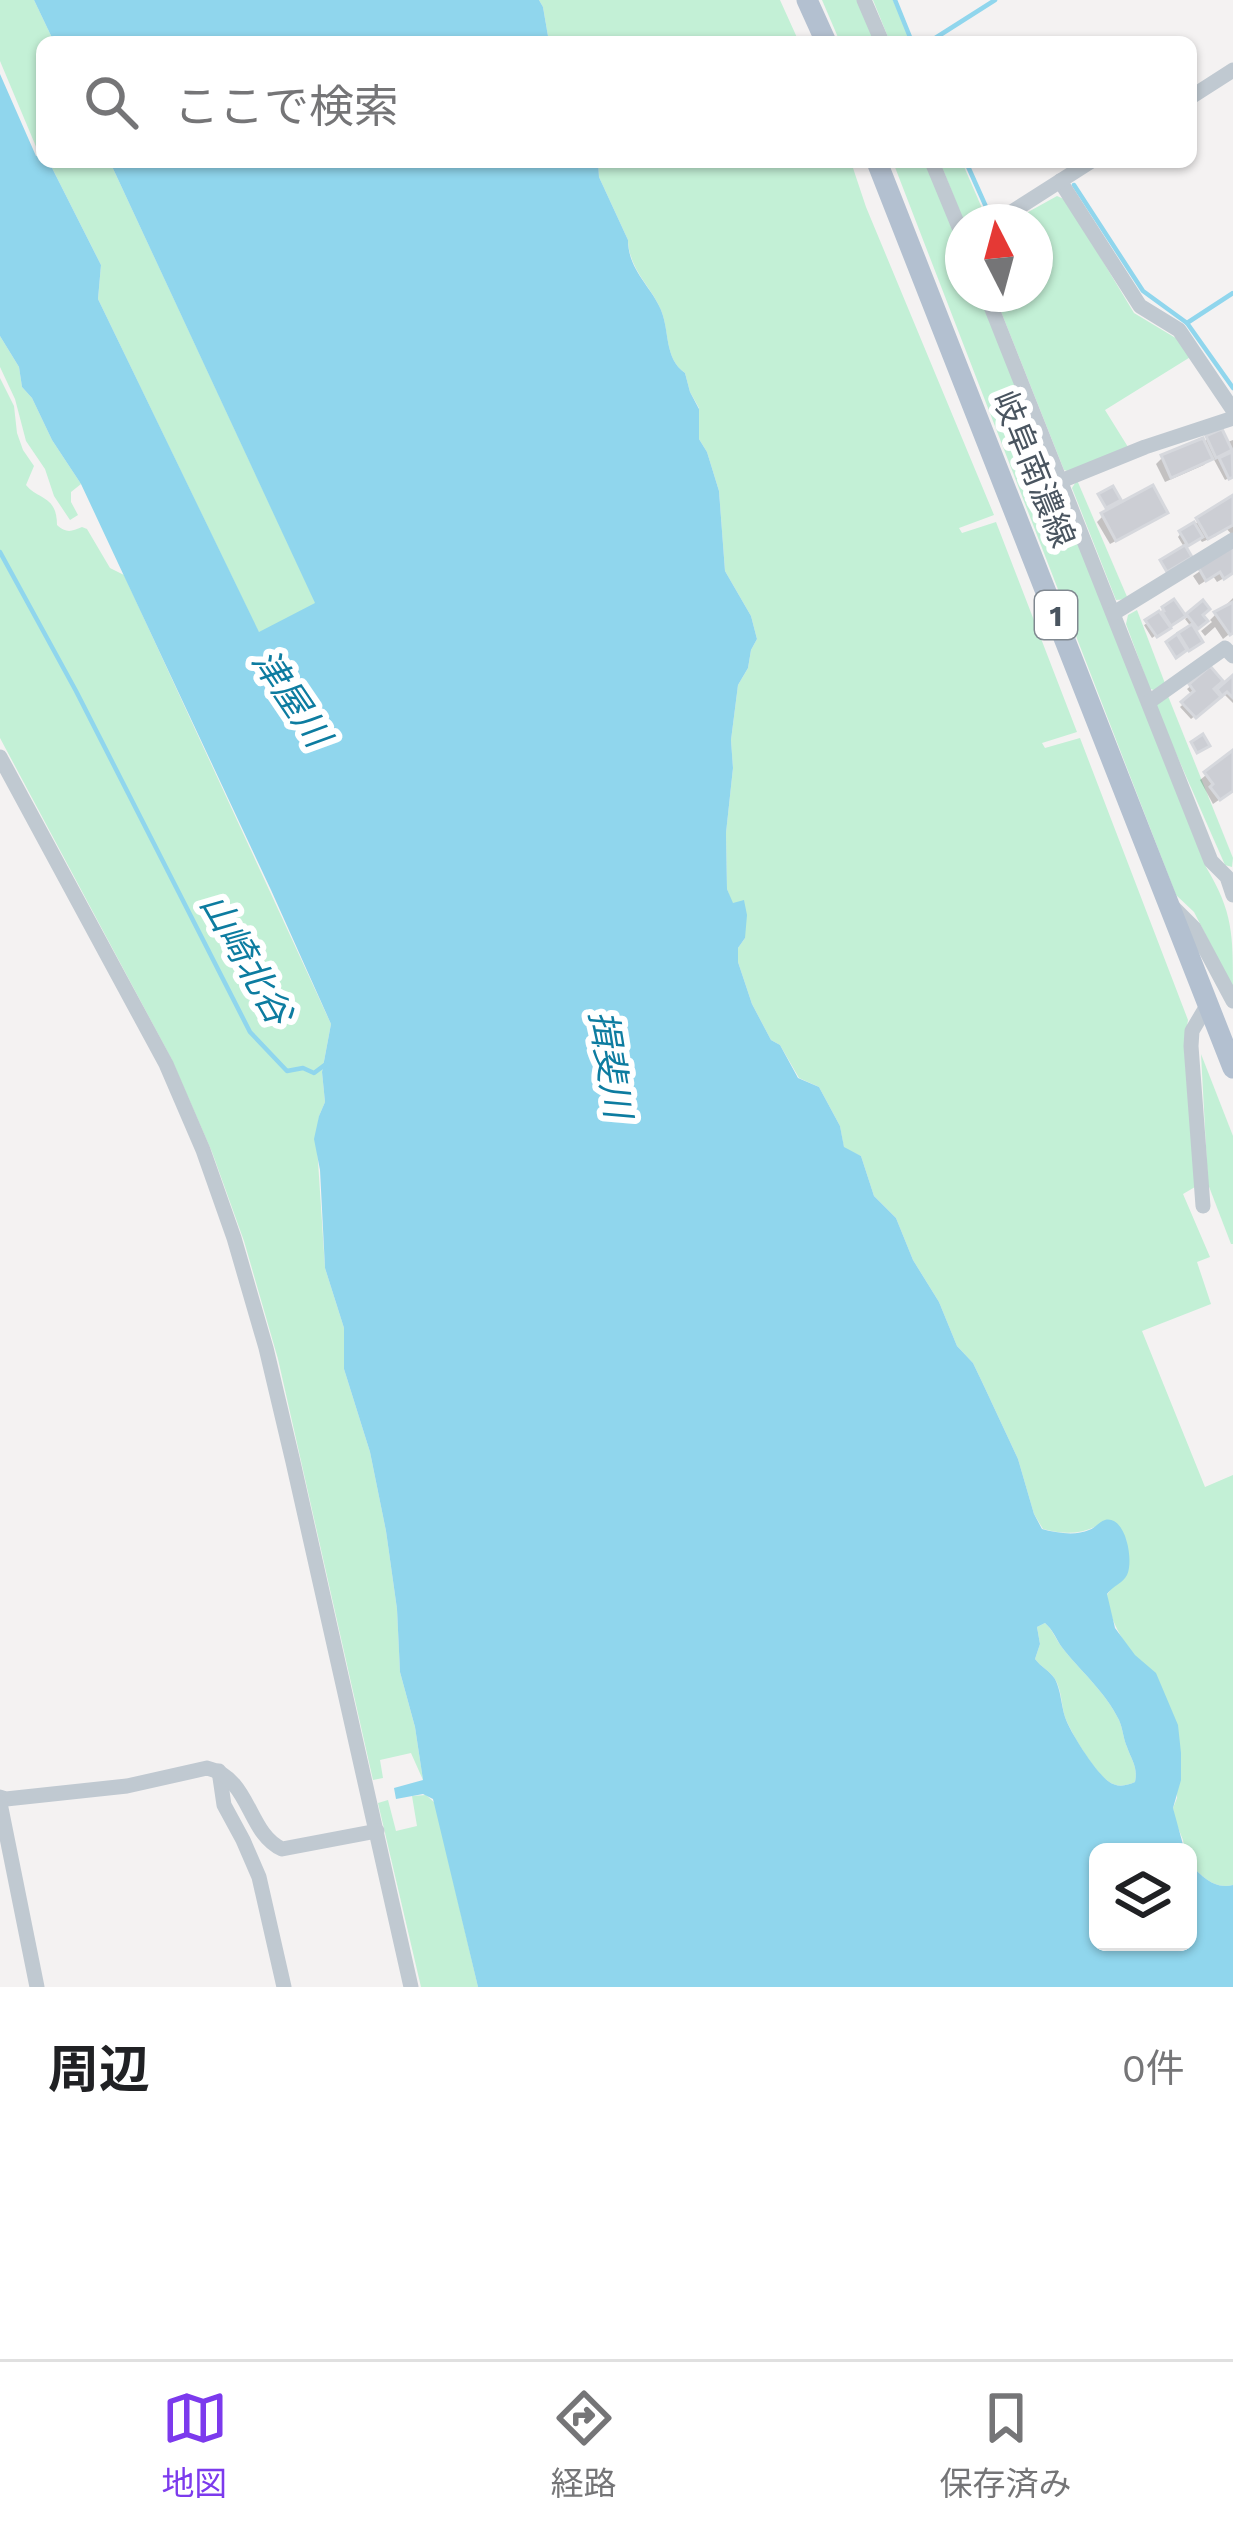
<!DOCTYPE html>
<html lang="ja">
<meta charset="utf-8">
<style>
:root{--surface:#fff;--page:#f2f2f2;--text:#202124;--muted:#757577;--line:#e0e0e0;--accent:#7c3aed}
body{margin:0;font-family:"Work Sans","Noto Sans JP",sans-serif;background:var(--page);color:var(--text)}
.controls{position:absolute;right:36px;bottom:36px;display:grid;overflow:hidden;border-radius:18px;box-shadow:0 3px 9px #0004}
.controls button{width:108px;height:108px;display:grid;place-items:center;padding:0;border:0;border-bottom:3px solid var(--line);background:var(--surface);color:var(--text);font:60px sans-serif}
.compass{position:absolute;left:945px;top:204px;width:108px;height:108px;border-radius:50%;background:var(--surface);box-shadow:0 3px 9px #0004;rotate:354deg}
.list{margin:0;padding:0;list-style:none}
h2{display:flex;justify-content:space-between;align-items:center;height:156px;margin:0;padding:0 48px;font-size:51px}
h2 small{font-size:39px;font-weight:400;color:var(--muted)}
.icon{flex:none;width:66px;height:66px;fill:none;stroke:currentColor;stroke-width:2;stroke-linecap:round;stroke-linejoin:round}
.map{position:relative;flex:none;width:1233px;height:1987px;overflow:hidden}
.search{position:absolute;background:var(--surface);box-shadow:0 3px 9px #0004;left:36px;right:36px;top:36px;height:132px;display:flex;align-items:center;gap:30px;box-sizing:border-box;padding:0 42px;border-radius:18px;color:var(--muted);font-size:45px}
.sheet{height:372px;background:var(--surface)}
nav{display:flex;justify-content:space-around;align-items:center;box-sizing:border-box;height:168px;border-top:3px solid var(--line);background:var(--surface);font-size:33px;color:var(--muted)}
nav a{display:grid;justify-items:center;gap:6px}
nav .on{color:var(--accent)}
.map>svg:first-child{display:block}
.green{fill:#c3f0d6}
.water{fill:#90d6ed;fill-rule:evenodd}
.shadow{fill:#0003}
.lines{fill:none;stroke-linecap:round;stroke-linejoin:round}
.stream{stroke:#90d6ed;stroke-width:4.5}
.building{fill:#ccced4;stroke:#d6d8dd;stroke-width:3}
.minor{stroke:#c0c9d1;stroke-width:15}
.major{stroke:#b3c0d0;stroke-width:21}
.labels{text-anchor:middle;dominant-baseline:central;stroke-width:12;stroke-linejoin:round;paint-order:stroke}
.shield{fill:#fff;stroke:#808890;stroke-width:3}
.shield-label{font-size:30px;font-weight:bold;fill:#4a5560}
.street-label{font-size:33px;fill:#4a5560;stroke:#fff}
.water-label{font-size:36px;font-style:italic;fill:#0d7ca0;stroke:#fff}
</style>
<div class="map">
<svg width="1233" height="1987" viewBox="0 0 1233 1987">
<rect width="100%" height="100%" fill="#f4f2f2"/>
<g class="green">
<polygon points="0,0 34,0 54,42 42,42 42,152 37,149 0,61"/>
<polygon points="539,0 780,0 799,42 549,42 543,7"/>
<polygon points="822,0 858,0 876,42 840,42"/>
<polygon points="873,0 893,0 911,42 890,42"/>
<polygon points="49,162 110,162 316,604 259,633 98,299 101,265"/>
<path d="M 598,162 L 851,162 L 866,207 L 994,515 L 959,528 L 962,533 L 996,522 L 1077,732 L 1042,743 L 1045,748 L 1080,738 L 1188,1020 L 1184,1045 L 1195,1187 L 1183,1194 L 1210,1257 L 1197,1262 L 1211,1304 L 1142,1331 L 1205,1487 L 1233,1475 L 1233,1885 C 1214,1890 1200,1875 1188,1861 L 1188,1852 L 1185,1852 L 1183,1840 L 1174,1818 L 1173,1808 L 1177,1798 C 1177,1777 1182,1740 1175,1721 C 1159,1676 1111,1644 1107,1595 C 1127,1565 1132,1583 1126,1539 L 1097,1526 C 1079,1535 1061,1534 1043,1529 L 1034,1514 L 1018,1459 L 984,1386 L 973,1363 L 957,1346 L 939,1302 L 913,1260 L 896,1218 L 874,1196 L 861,1156 L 844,1148 L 840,1126 L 819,1087 L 799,1078 L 780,1045 L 771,1040 L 752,1004 L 738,962 L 738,948 L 745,938 L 727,889 L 726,833 L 733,768 L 731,740 L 738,685 L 748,668 L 751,650 L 757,639 L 751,616 L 725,571 L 719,491 L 707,452 L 699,439 L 699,408 L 690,392 L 685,373 C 664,358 670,333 661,310 C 651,286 629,270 628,240 L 599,177 Z"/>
<path d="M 893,162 L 926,162 L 960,242 L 963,251 L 963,294 L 980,294 L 1206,867 C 1233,912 1233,934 1233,988 L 1194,912 L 1176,895 Z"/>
<polygon points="940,162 962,162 988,222 964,222"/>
<polygon points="1057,196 1066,200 1134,313 1179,340 1192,356 1105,410 1128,447 1071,472 1064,470 994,294 1035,294 1035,222 1010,222"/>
<polygon points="0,336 19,367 22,387 32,398 52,440 81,484 71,492 71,502 78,515 70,520 54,496 45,469 26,441 15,399 0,367"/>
<path d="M 0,378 L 14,406 L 17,433 L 23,450 L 34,466 L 26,485 C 38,500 57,495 57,525 C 66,533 71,532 82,527 L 87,529 L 110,568 L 124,575 L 331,1024 L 322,1072 L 325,1102 L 319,1116 L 317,1146 L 325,1268 L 344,1328 L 344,1369 L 370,1452 L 386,1531 L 397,1609 L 400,1672 L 415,1727 L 423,1780 L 411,1753 L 380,1760 L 383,1778 L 373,1780 L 278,1359 L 244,1241 L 212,1152 L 171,1058 L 0,738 Z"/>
<polygon points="1077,480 1128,599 1116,600 1072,488"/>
<polygon points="1137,610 1166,686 1158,691 1150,689 1126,624 1128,615"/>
<polygon points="1168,696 1233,858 1232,867 1225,865 1157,710 1157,703"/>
<polygon points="1201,1054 1233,1136 1233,1244 1231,1244 1208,1184"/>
<path d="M 1045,1623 C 1053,1630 1055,1638 1061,1646 C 1080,1671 1105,1691 1119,1720 C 1123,1729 1123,1738 1127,1747 C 1132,1761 1138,1767 1135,1782 C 1126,1786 1117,1788 1108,1781 C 1094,1771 1071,1733 1065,1717 C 1061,1704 1062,1691 1055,1679 C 1050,1671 1041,1667 1035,1659 L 1040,1644 L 1037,1627 Z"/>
<polygon points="426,1795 435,1803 478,1987 421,1987 378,1803 388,1800 396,1831 417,1826 412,1796"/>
</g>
<g class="water">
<polygon points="34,0 539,0 543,7 549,42 54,42"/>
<path d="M 0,74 L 36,156 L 42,157 L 42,162 L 49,162 L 101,265 L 98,299 L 259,632 L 315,603 L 110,162 L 598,162 L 599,177 L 628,240 C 628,270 651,286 661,310 C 670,332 664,358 685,373 L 690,392 L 699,409 L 699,439 L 707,452 L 719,491 L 725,571 L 751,616 L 757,639 L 751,650 L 748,668 L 738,685 L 731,740 L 733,768 L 726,833 L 727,889 L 733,903 L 744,900 L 747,915 L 745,938 L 738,948 L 738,962 L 752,1004 L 771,1040 L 780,1045 L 798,1078 L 819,1087 L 840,1126 L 844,1147 L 861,1156 L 874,1196 L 896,1218 L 913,1260 L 939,1302 L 957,1346 L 973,1363 L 984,1386 L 1018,1459 L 1034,1514 L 1042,1529 C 1056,1533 1076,1536 1089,1530 C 1095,1528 1099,1522 1105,1520 C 1126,1515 1134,1561 1127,1575 C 1123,1583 1113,1586 1107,1594 L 1115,1628 L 1135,1655 L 1156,1673 L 1178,1725 L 1181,1753 L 1181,1780 L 1173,1808 L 1185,1852 L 1098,1852 L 1098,1942 L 1188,1942 L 1188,1861 C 1200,1875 1214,1890 1233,1885 L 1233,1987 L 478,1987 L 433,1799 L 423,1794 L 396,1799 L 394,1788 L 423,1780 L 415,1727 L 400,1672 L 397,1609 L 386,1531 L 370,1452 L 344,1369 L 344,1328 L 325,1268 L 320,1170 L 314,1139 L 319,1116 L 325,1102 L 322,1072 L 331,1024 L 271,890 L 81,484 L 52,440 L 32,398 L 22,387 L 19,367 L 0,336 ZM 1045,1623 C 1053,1630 1055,1637 1061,1646 C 1080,1671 1105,1691 1119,1720 C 1123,1729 1123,1738 1127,1747 C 1132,1761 1138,1767 1135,1782 C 1126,1786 1117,1788 1108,1781 C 1095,1771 1070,1732 1065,1717 C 1061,1704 1061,1691 1055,1679 C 1050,1671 1041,1667 1035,1659 L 1040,1644 L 1037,1627 Z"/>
</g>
<g class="shadow">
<polygon points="1208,438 1225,443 1233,440 1233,476 1225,480 1212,456 1204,465 1165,482 1156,464 1162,458 1203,443"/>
<polygon points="1233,499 1233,536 1225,527 1216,536 1202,542 1199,538 1184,547 1178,537 1181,533"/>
<polygon points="1165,512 1159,518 1110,544 1097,522 1103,516"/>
<polygon points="1233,548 1233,573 1217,582 1213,576 1199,585 1193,576"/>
<polygon points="1233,598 1233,631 1223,639 1215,627 1205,636 1201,631 1212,622 1210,620 1216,614 1229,607 1227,604"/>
<polygon points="1202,604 1199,616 1204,621 1192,631 1196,645 1174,656 1167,645 1192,628 1185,619"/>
<polygon points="1164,609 1179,619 1152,638 1144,625 1162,615 1160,612"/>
<polygon points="1210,670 1224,687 1233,679 1233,703 1223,693 1191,719 1180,707 1193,696 1187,689"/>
<polygon points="1233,753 1233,790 1213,804 1200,780"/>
</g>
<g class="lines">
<g class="stream">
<polyline points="895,0 912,42"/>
<polyline points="929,42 995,0"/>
<polyline points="966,162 991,218"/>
<polyline points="1074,185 1143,291 1187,323 1233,388"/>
<polyline points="1187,323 1233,293"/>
<polyline points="0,552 76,691 250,1032 287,1071 303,1068 314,1073 326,1064 329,1066"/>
</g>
</g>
<g class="building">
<polygon points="1222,429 1232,450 1216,458 1206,436"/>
<polygon points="1203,438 1213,459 1171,478 1161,455"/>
<polygon points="1232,452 1233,477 1229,479 1219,458"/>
<polygon points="1153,485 1168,513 1116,541 1101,513"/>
<polygon points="1113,486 1121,500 1106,508 1098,494"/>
<polygon points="1233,495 1233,525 1208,539 1196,518"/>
<polygon points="1194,522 1203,537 1188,546 1179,531"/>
<polygon points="1233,543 1233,573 1224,579 1220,572 1206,581 1198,567"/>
<polygon points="1185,545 1192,557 1167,572 1160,560"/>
<polygon points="1174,599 1186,616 1171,626 1162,612 1164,611 1162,607"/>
<polygon points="1203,600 1210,609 1203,615 1208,621 1198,629 1186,614"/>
<polygon points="1233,602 1233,633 1230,635 1214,612"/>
<polygon points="1159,611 1171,628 1157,637 1145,620"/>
<polygon points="1192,624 1203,642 1189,651 1178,633"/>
<polygon points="1177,634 1187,650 1176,658 1166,642"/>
<polygon points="1210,666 1223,681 1214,689 1221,697 1196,718 1181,702 1194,691 1189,684"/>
<polygon points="1233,675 1233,698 1227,692 1222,696 1217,689"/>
<polygon points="1203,734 1210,746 1197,753 1191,742"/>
<polygon points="1233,750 1233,791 1220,800 1210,787 1213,784 1204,772"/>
</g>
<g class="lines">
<g class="minor">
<polyline points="864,0 882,42"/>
<polyline points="1191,97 1233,70"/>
<polyline points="932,162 963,237"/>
<polyline points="1060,181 1140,306 1179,330 1233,410"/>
<polyline points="996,222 1090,162"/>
<polyline points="986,294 1211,861 1227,877 1233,895"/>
<polyline points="1061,481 1145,447 1233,418"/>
<polyline points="1114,613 1233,540"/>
<polyline points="1149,702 1225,648 1233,656"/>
<polyline points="0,757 166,1064 203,1150 234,1238 266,1348 293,1462 411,1987"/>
<polyline points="1174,908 1194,928 1233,1001"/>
<polyline points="1203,1206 1191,1046 1192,1031 1208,1004"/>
<polyline points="219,1771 224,1805 243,1840 259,1877 284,1987"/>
<path d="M 0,1797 L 6,1799 L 127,1786 L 207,1768 C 251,1778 247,1833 282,1849 L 377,1831"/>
<polyline points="0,1803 37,1987"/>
</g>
<g class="major">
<polyline points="807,0 826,42"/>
<polyline points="877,162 1233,1068"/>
</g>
</g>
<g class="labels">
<rect class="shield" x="1035" y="591" width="42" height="48" rx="9"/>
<g class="shield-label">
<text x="1056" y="615">1</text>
</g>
<g class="street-label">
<text transform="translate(1034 469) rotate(68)">岐阜南濃線</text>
</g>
<g class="water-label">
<text transform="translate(291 698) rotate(56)">津屋川</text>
<text transform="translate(246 959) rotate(60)">山崎北谷</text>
<text transform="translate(610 1064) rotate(81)">揖斐川</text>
</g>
</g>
</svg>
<div class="controls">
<button><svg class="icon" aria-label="layers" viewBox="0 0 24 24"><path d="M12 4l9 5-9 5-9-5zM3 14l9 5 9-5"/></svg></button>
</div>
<svg class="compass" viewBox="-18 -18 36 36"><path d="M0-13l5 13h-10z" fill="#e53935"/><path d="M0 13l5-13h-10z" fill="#757577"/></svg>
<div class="search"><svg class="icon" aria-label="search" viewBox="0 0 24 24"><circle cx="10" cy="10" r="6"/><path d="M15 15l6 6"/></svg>ここで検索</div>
</div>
<section class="sheet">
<h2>周辺<small>0件</small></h2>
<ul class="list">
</ul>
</section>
<nav>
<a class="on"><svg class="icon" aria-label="map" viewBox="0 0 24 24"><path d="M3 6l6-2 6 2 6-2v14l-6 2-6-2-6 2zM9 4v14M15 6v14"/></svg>地図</a>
<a><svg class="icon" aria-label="directions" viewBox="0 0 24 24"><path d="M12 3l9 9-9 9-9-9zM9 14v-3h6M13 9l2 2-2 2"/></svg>経路</a>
<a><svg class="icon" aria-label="saved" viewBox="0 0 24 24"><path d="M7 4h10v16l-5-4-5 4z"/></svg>保存済み</a>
</nav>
